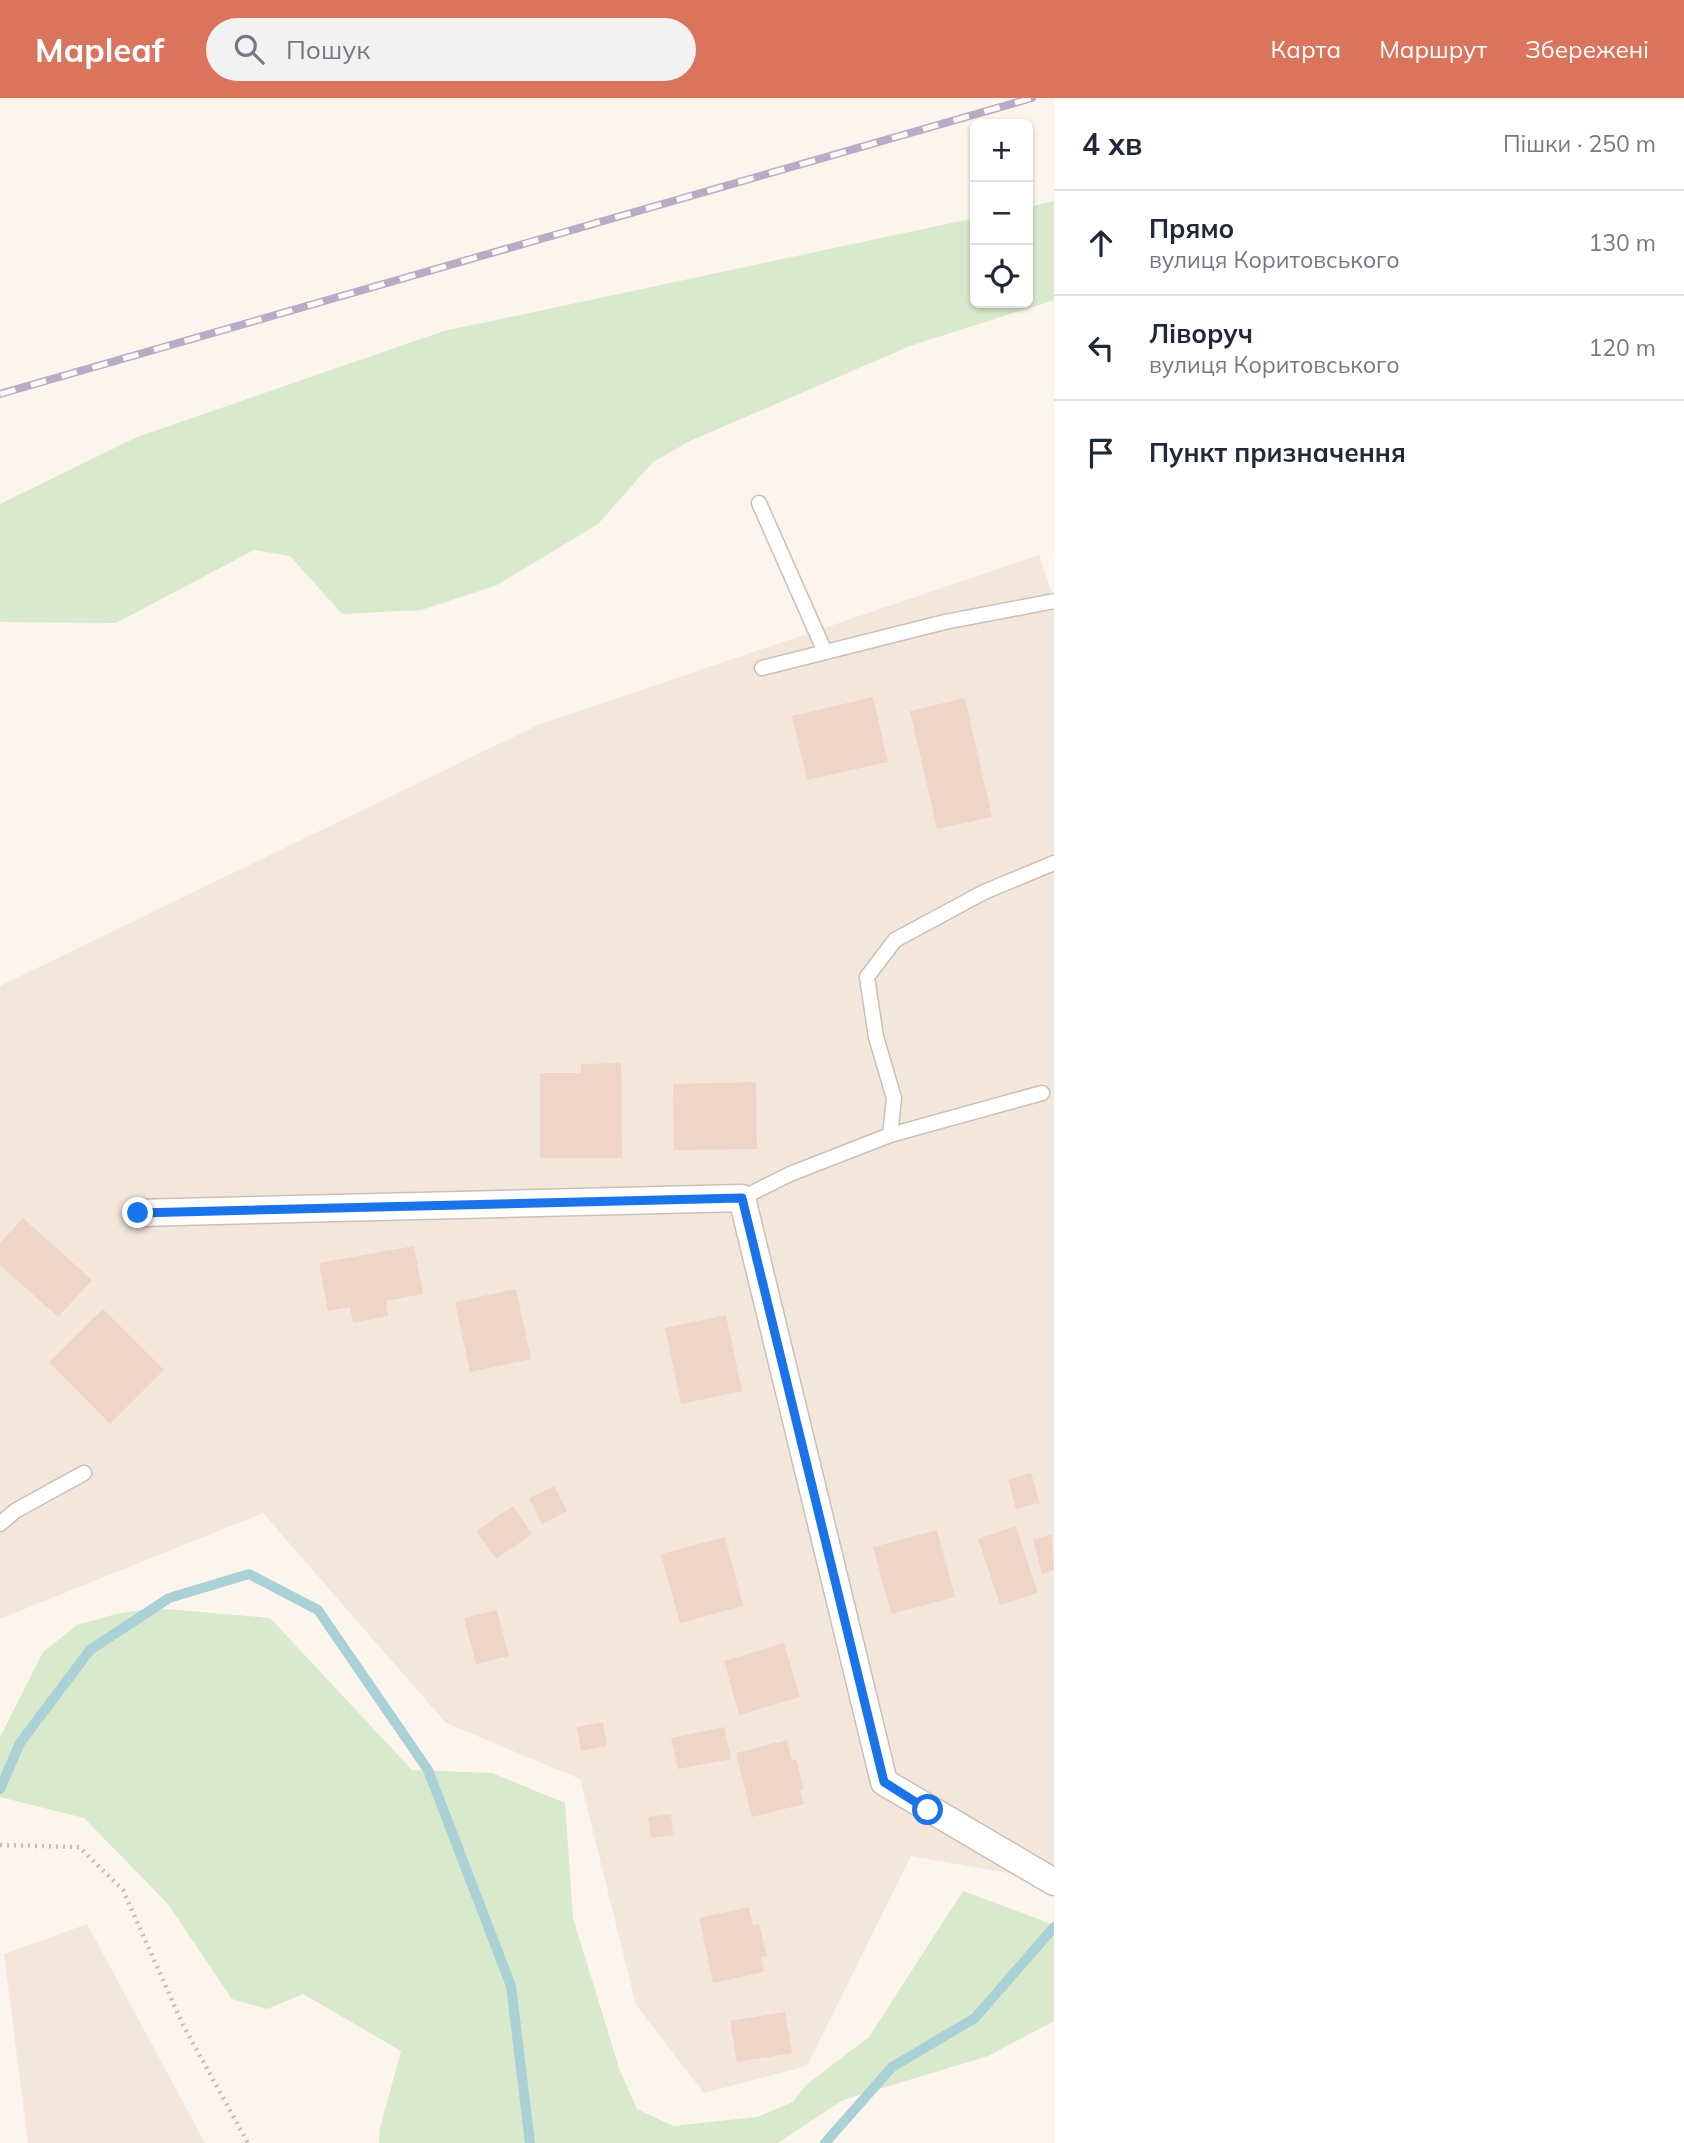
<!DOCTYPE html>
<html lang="uk">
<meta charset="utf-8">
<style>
:root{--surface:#fff;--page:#f2f2f3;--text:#1f2937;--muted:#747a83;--line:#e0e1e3;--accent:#db745d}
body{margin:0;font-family:Mulish,sans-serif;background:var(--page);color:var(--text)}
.controls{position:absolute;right:21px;top:21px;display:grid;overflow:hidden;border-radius:10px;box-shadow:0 2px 5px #0004}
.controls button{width:63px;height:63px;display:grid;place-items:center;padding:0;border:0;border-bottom:2px solid var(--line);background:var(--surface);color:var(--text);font:35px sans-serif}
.stop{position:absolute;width:21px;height:21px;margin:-16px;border:5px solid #1a73e8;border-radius:50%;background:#fff}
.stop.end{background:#1a73e8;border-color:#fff;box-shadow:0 2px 7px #0008}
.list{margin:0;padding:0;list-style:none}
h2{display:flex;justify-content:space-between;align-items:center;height:91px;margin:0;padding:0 28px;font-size:30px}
h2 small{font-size:23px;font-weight:400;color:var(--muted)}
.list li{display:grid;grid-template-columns:46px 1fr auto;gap:21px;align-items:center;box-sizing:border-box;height:105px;padding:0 28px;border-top:2px solid var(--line)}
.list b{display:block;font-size:26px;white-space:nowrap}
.list p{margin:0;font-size:23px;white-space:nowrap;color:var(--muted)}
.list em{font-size:23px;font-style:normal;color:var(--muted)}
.icon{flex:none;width:38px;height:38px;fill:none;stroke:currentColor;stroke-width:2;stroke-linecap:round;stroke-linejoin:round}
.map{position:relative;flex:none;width:1054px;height:2045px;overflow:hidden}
header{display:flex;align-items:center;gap:42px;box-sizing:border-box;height:98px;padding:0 35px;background:var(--accent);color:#fff}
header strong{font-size:33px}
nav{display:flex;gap:38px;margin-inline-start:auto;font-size:24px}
.search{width:490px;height:63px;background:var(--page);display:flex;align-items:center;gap:18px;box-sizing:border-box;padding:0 24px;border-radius:38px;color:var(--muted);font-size:26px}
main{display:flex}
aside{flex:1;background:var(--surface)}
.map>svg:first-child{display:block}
.residential{fill:#f3e7dc}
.green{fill:#d9e9cc}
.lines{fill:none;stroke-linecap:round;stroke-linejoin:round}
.stream{stroke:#a9d1d6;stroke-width:10}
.building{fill:#efd5c7}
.lane-casing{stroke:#cebeb3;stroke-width:17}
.street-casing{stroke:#cebeb3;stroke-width:29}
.path{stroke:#d5b8a9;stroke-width:4.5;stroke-dasharray:2 5;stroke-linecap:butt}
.lane{stroke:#fff;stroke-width:14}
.street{stroke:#fff;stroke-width:26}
.rail-casing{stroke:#b8abc6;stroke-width:8}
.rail{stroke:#fefaf4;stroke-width:5;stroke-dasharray:16;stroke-linecap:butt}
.route{stroke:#1a73e8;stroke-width:9}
</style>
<header>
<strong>Mapleaf</strong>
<div class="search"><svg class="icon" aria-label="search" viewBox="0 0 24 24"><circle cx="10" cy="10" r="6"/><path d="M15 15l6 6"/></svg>Пошук</div>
<nav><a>Карта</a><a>Маршрут</a><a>Збережені</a></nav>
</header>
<main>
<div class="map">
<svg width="1054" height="2045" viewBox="0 0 1054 2045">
<rect width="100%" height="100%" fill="#fcf5ed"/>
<g class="residential">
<polygon points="1039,457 1054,501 1054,1783 911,1758 807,1968 704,1995 636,1907 580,1681 446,1625 263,1415 0,1521 0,888 538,627"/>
<polygon points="87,1826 205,2045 28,2045 4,1856"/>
</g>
<g class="green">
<polygon points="1054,103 1054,202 910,248 690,343 653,364 598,426 495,488 421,512 342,516 290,458 254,452 116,525 0,524 0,406 137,339 444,233 975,120 975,205 1028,205 1028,109"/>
<polygon points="154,1510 270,1520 412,1672 492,1675 565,1705 573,1820 620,1973 637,2011 673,2028 757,2019 793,2004 806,1987 869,1939 963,1793 1054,1827 1054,1923 988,1958 843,2002 778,2045 379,2045 380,2030 401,1953 303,1896 267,1911 232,1901 168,1806 84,1720 0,1699 0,1639 43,1554 77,1527 116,1516"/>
</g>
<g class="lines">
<g class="stream">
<polyline points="0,1691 20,1645 90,1552 169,1500 249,1476 318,1512 428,1672 511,1888 530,2045"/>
<polyline points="825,2045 892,1969 975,1920 1054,1829"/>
</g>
</g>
<g class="building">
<polygon points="873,599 888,664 807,682 792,618"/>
<polygon points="965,600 992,719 937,731 910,613"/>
<polygon points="621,965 622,1060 540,1060 540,975 581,975 581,966"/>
<polygon points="756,984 757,1051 674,1052 673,986"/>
<polygon points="23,1120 92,1182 58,1219 0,1167 0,1145"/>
<polygon points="414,1148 423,1196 386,1203 388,1218 353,1225 350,1209 328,1213 319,1165"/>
<polygon points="516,1191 531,1261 470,1274 455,1204"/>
<polygon points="103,1211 164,1272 110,1326 49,1264"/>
<polygon points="726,1217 742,1293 681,1306 665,1230"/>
<polygon points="1031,1375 1040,1405 1016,1411 1008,1382"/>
<polygon points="554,1388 567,1413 542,1426 529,1400"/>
<polygon points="513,1408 532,1436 496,1461 476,1433"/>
<polygon points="1016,1428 1038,1495 1000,1507 978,1441"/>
<polygon points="937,1432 955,1499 891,1516 873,1449"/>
<polygon points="1051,1436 1054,1472 1042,1476 1033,1442"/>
<polygon points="725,1439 743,1508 680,1525 661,1456"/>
<polygon points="497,1512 509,1558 476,1566 464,1520"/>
<polygon points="784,1545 800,1599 739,1617 724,1563"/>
<polygon points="603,1624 607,1648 581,1653 577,1629"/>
<polygon points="724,1629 731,1661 678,1671 671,1640"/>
<polygon points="787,1642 792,1662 796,1661 804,1691 800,1692 804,1706 752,1719 736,1655"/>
<polygon points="671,1716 673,1737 651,1740 648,1719"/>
<polygon points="749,1809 753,1827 759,1826 767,1858 761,1859 764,1874 713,1885 699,1820"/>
<polygon points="785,1914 792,1955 737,1964 730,1923"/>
</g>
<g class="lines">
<defs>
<g id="lane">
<polyline points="759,405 825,554"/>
<polyline points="762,570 945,524 1054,503"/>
<polyline points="890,1037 1042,995"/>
<polyline points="742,1100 790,1076 890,1037 894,1000 876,939 867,879 895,842 984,794 1054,765"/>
<polyline points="0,1426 15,1413 84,1375"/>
</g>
<polyline id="street" points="138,1115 742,1100 884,1684 1054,1784"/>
</defs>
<use href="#lane" class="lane-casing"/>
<use href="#street" class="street-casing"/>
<polyline class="path" points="0,1747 79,1749 123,1792 183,1927 248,2045"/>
<use href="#lane" class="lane"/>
<use href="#street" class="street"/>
<defs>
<polyline id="rail" points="0,296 1032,0"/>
</defs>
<use href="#rail" class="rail-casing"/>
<use href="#rail" class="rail"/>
</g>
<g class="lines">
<polyline class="route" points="138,1115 742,1100 884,1684 928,1712"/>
</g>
</svg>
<div class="controls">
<button>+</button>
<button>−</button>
<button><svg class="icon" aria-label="locate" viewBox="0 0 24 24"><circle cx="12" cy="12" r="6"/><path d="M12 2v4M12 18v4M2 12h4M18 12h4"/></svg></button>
</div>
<div class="stop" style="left:928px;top:1712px"></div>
<div class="stop end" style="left:138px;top:1115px"></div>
</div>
<aside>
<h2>4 хв<small>Пішки · 250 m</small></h2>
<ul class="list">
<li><svg class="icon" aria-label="ahead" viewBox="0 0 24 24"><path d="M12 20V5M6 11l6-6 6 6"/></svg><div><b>Прямо</b><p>вулиця Коритовського</p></div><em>130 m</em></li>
<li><svg class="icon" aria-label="left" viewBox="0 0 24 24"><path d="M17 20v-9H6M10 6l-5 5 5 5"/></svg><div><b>Ліворуч</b><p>вулиця Коритовського</p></div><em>120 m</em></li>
<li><svg class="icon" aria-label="arrive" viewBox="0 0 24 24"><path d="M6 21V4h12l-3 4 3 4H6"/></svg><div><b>Пункт призначення</b></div></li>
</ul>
</aside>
</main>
